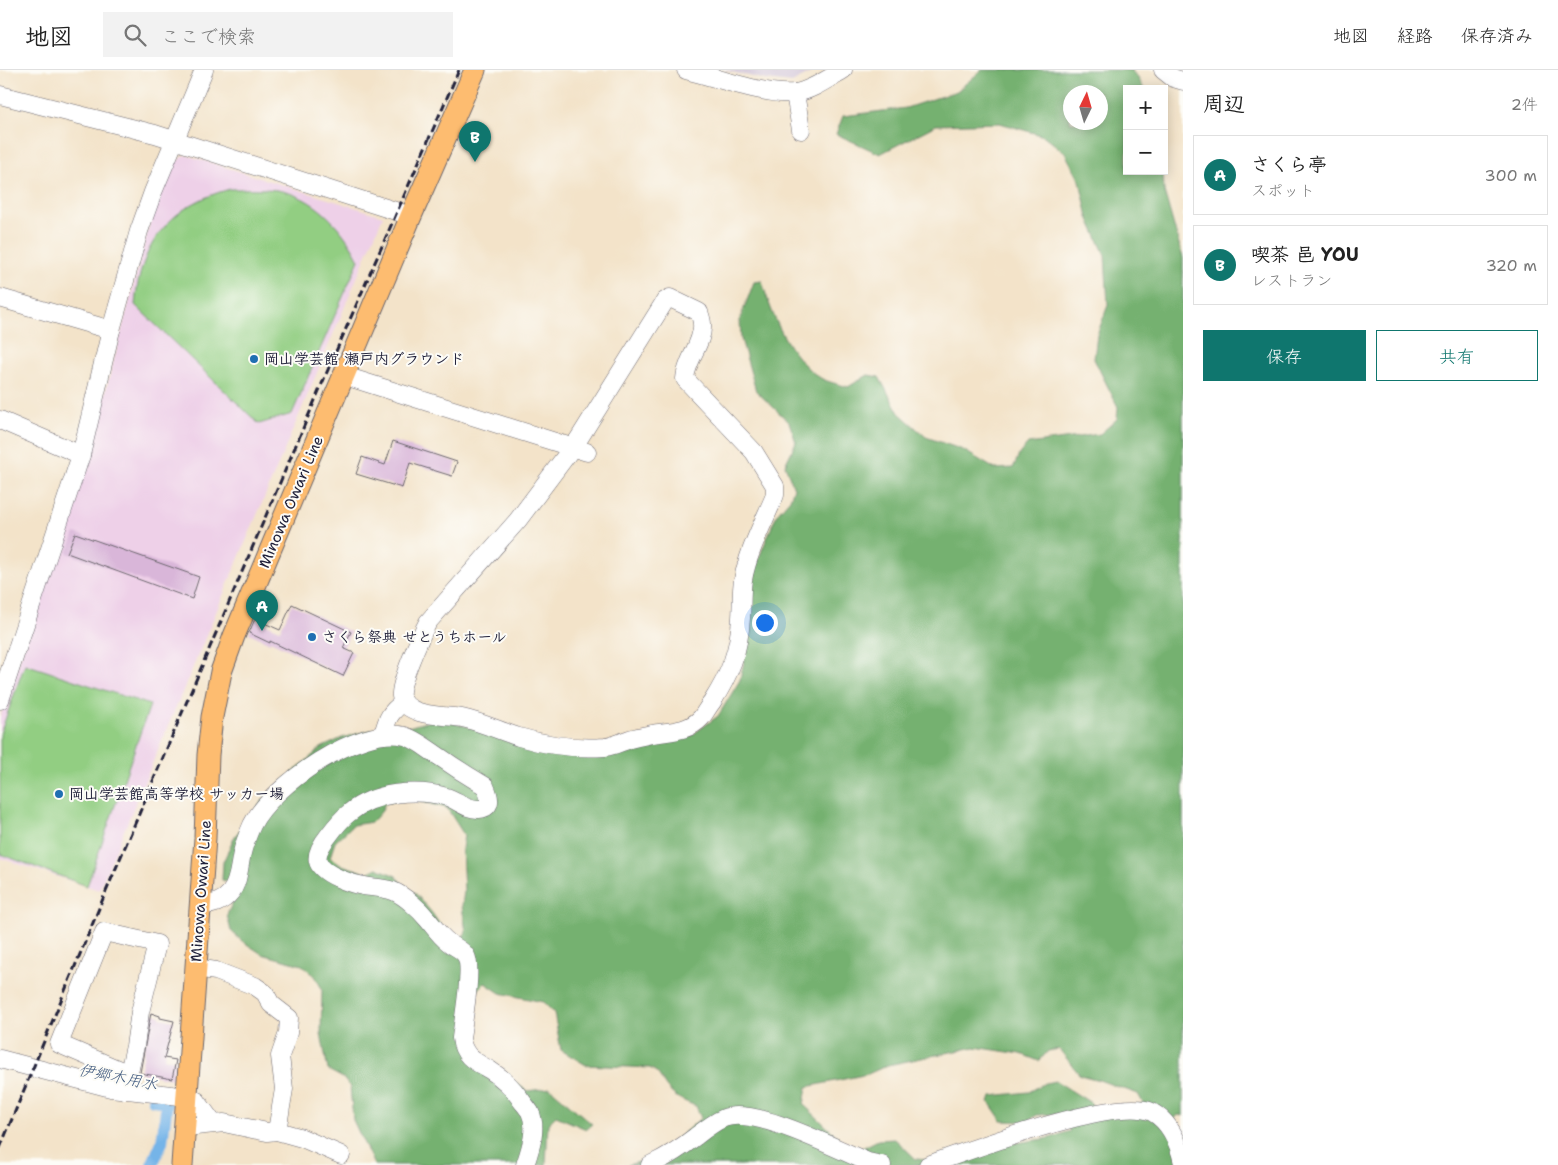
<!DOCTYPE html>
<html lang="ja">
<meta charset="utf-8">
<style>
:root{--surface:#fff;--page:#f2f2f2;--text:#222;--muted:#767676;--line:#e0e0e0;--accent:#0f766e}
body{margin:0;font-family:"Shantell Sans","Klee One",sans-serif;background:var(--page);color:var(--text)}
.controls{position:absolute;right:15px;top:15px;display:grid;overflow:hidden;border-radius:0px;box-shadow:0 2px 12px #0003}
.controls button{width:45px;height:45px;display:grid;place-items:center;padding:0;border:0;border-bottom:1px solid var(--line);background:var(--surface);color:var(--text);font:25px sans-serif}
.compass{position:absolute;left:1063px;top:15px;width:45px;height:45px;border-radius:50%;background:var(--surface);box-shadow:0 2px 12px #0003;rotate:5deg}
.you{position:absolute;left:764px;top:552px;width:18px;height:18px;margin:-12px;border:4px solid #fff;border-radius:50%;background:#1a73e8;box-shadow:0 0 0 8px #1a73e833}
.badge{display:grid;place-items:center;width:32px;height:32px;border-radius:50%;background:var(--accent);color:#fff;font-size:16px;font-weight:700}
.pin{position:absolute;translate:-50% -41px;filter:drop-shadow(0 1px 2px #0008)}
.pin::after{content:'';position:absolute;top:26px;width:18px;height:15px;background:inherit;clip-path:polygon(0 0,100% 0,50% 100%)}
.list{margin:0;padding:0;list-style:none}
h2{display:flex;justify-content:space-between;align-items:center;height:65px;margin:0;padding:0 20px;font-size:21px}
h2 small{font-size:16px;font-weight:400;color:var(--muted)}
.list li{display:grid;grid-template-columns:32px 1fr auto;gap:15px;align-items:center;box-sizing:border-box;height:80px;margin:0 10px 10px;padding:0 10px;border:1px solid var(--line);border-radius:0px}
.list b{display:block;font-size:19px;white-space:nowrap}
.list p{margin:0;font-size:16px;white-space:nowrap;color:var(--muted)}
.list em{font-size:16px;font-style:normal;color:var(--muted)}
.actions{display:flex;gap:10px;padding:15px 20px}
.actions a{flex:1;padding:11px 0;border:1px solid var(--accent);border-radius:0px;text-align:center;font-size:18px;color:var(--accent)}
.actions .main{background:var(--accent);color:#fff}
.icon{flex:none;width:28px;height:28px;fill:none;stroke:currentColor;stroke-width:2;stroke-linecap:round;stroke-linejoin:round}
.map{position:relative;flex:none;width:1183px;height:1095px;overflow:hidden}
header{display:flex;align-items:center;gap:30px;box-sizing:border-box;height:70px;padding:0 25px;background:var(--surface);border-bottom:1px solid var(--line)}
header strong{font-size:24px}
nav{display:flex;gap:28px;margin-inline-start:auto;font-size:18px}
.search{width:350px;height:45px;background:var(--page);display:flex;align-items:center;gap:12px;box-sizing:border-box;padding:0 18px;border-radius:0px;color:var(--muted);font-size:19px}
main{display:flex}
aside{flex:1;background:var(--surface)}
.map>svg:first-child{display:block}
.built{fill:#eed0e8}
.industrial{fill:#ccbed4}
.green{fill:#92ce82;stroke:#5a785e}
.forest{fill:#75b170;stroke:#4c6a56;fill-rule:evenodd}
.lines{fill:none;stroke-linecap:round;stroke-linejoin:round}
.canal{stroke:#75b4e8;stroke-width:12}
.building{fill:#d9b6d9}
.minor-casing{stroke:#6b666d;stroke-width:19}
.major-casing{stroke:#6b666d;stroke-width:23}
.minor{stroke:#fff;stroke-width:18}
.major{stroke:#fdbc70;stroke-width:21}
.rail{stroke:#22223b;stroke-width:3;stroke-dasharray:8 4;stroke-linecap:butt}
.poi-dot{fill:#1f6fb2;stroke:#fdfcf7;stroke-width:2}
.labels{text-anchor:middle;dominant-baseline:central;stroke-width:4;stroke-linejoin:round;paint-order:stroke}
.poi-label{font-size:15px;font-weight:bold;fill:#22223b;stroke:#fdfcf7;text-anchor:start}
.street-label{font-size:15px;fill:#22223b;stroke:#fdfcf7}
.water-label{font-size:16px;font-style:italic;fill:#435c80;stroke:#fdfcf7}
</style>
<header>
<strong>地図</strong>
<div class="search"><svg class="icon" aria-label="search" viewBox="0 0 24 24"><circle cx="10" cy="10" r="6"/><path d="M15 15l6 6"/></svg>ここで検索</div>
<nav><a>地図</a><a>経路</a><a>保存済み</a></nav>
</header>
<main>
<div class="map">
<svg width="1183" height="1095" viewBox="0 0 1183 1095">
<rect width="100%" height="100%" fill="#fdfcf7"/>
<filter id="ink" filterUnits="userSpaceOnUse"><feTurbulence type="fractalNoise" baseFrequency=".02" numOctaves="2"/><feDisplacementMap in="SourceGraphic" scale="10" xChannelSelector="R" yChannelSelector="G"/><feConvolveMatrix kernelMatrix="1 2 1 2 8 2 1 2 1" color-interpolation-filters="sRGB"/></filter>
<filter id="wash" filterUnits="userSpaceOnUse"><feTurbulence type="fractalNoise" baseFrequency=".0096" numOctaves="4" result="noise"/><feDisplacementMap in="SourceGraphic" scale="20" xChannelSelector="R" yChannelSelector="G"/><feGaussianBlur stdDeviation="1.12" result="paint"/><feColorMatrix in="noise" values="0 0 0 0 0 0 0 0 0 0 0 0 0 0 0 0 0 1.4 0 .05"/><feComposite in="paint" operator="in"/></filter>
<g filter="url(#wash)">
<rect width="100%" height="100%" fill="#f3e3c9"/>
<polygon class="built" points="186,85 383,146 99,820 0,788 0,647 89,385 153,140 173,93"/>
<polygon class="industrial" points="723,0 816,0 792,13 766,10"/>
<g class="green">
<path d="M 230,119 C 246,119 262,118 277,120 C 314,126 343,157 359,190 L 292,344 L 259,354 L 135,235 C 140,173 170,135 230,119 Z"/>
<polygon points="25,594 150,635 87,816 0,784 0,664"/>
</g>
<path class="forest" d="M 982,0 L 1131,0 L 1138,8 L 1144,19 L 1127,19 L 1127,101 L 1163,101 L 1164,121 L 1183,188 L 1183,1046 L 1178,1045 L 1171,1053 L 1179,1095 L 628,1095 C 656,1089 680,1066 701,1048 L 696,1036 C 686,1032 675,1028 668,1019 C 660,1010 662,1004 650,998 L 586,995 L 561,980 L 554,943 L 543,932 L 500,923 L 485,913 L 476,922 L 471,970 L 483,989 L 527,1021 L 550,1018 L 592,1054 L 586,1059 L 556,1046 L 548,1054 L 546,1095 L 374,1095 L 353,1050 L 350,1017 L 343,1008 L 328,1000 L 321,964 L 322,919 L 315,906 L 302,895 L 262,884 L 242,871 L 231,861 L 227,845 L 238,820 L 235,814 L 222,810 L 223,792 L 235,766 L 268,724 L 321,678 L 342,668 L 371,660 L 398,660 L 436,649 L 588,685 L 622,682 L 644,674 L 689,667 L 718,646 L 740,610 L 749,569 L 753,512 L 758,490 L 777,444 L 790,429 L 794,418 L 785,395 L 796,372 L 789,352 L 756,321 L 741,269 L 740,249 L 754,212 L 762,211 C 772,246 788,286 819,307 C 826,312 839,314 848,317 L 868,305 L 879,307 L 899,343 L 926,367 L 963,380 L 995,399 L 1013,398 L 1020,383 L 1028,374 L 1100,364 L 1117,349 L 1118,337 L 1094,289 L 1097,265 L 1108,235 L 1105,185 L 1088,147 L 1080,111 L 1065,83 L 1044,66 L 1000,53 L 936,55 L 880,84 L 836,64 L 843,46 L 906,38 L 957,21 ZM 1070,22 L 1100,22 L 1100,52 L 1070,52 ZM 410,729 L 447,738 L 464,765 L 462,779 L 464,821 L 462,836 L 466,862 L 462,868 L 448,866 L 432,843 L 416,824 L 403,815 L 396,806 L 377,798 L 367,803 L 339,794 L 330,787 L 335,772 L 353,755 L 372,752 L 381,742 L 385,733 ZM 975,977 L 1021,984 L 1039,991 L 1048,981 L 1059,979 L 1080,1005 L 1099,1010 L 1138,1024 L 1143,1033 L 1097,1049 L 1091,1033 L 1056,1011 L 1045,1013 L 1029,1022 L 991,1026 L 989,1032 L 1002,1051 L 1027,1052 L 1037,1045 L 1058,1044 L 1070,1061 L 1050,1068 L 1003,1075 L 928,1090 L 916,1089 L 895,1069 L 878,1070 L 860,1079 L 848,1077 L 804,1035 L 807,1017 L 868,1004 L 888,995 Z"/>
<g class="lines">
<polyline class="canal" points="152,1095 162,1072 167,1032 153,1030"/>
</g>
<g id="blocks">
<g class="building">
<polygon points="393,371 457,392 452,406 410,393 402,418 356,404 362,387 385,395"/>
<polygon points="75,463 199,507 192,529 67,483"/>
<polygon points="292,534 351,562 343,578 354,583 343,606 270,571 270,573 249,563 255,549 280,560"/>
<polygon points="151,943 160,946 160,948 174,951 164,988 176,990 172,1009 140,1003"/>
</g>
</g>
</g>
<g filter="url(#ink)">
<use href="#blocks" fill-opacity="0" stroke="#6b666d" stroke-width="1"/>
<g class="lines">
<defs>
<g id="minor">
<path d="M 686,0 C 713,7 768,26 795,23 C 811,21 829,8 843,0"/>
<polyline points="1163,0 1173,8 1183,11"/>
<polyline points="795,23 801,60"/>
<polyline points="0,25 155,64 411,146"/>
<polyline points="0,228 111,260"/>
<path d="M 670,228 L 699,242 C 700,245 702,250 702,254 C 704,272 686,290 685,309 L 754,382 L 775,416 L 775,425 C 764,452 748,481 743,510 C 741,522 742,535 741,548 C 739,581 730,604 712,632 C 708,637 705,643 701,648 C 688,662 670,661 652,664 C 644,666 634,667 627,670 C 619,673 614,676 605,677 C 578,679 546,675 519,667 C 500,661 481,652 462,648 C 446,645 406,648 401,626 C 399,614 421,565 428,552 L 518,450 L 578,370 L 665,231 Z"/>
<polyline points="345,306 587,382"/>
<polyline points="0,350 81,385"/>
<polyline points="0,630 81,385 111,260 139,161 153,122 204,0"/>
<path d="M 383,665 C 387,648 390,642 404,632"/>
<path d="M 200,835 C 211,836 223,832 230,823 C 239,813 239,796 242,783 C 244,774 248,764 252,755 C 271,716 360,654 405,666 C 415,669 425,677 434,683 C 451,695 468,706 485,716 C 489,725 494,738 479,739 C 467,740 457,730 447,727 C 416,718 374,722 349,743 C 341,749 335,757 329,765 C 312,786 313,797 338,808 C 345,811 352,814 359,815 C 370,818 382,817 393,821 C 405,826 420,840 428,850 C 434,857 440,866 448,872 C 454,877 462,879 466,886 C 473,898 463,952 461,968 C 463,987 476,992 490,1000 C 501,1007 511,1016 519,1027 C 522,1032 527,1037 530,1042 C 538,1058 530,1080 525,1095"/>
<polyline points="196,898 216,901 255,916 265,923 271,934 289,948 288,963 280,986 284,1019 277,1061"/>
<polyline points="0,989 111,1018 188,1027 197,1031 213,1053"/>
<polyline points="125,1020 135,976 140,942 157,874 104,862 59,974 129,1004"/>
<polyline points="186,1057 224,1053 267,1062 277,1061 302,1068 341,1085"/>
<path d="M 650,1095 C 667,1087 681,1078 695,1067 C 704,1060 714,1052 724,1048 C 755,1036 836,1079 868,1092 L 882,1095"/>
<path d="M 928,1095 C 967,1081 1118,1025 1152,1042 C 1170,1052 1179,1074 1183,1093"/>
</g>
<polyline id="major" points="182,1095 205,768 208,685 212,647 221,602 234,566 411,146 475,0"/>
</defs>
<use href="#minor" class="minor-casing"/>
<use href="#major" class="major-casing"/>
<use href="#minor" class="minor"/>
<use href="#major" class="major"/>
<polyline class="rail" points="0,1078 102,831 327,302 459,0"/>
</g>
</g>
<g class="poi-dot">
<circle cx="254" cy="289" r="5"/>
<circle cx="312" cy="567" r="5"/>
<circle cx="59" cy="724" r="5"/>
</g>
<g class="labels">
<g class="poi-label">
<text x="264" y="289">岡山学芸館 瀬戸内グラウンド</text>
<text x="322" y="567">さくら祭典 せとうちホール</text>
<text x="69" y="724">岡山学芸館高等学校 サッカー場</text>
</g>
<g class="street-label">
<text transform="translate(291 432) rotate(-67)">Minowa Owari Line</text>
<text transform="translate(201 821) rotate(-86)">Minowa Owari Line</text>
</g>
<g class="water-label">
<text transform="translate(118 1007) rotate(11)">伊郷木用水</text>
</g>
</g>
</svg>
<div class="controls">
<button>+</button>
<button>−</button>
</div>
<svg class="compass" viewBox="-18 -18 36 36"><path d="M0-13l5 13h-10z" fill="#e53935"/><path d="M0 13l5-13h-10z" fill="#767676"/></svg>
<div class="you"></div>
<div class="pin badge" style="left:262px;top:561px">A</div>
<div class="pin badge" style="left:475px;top:92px">B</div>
</div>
<aside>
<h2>周辺<small>2件</small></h2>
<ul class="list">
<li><span class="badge">A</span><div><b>さくら亭</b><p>スポット</p></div><em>300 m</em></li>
<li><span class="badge">B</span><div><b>喫茶 邑 YOU</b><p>レストラン</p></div><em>320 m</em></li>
</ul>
<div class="actions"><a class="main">保存</a><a>共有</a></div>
</aside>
</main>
